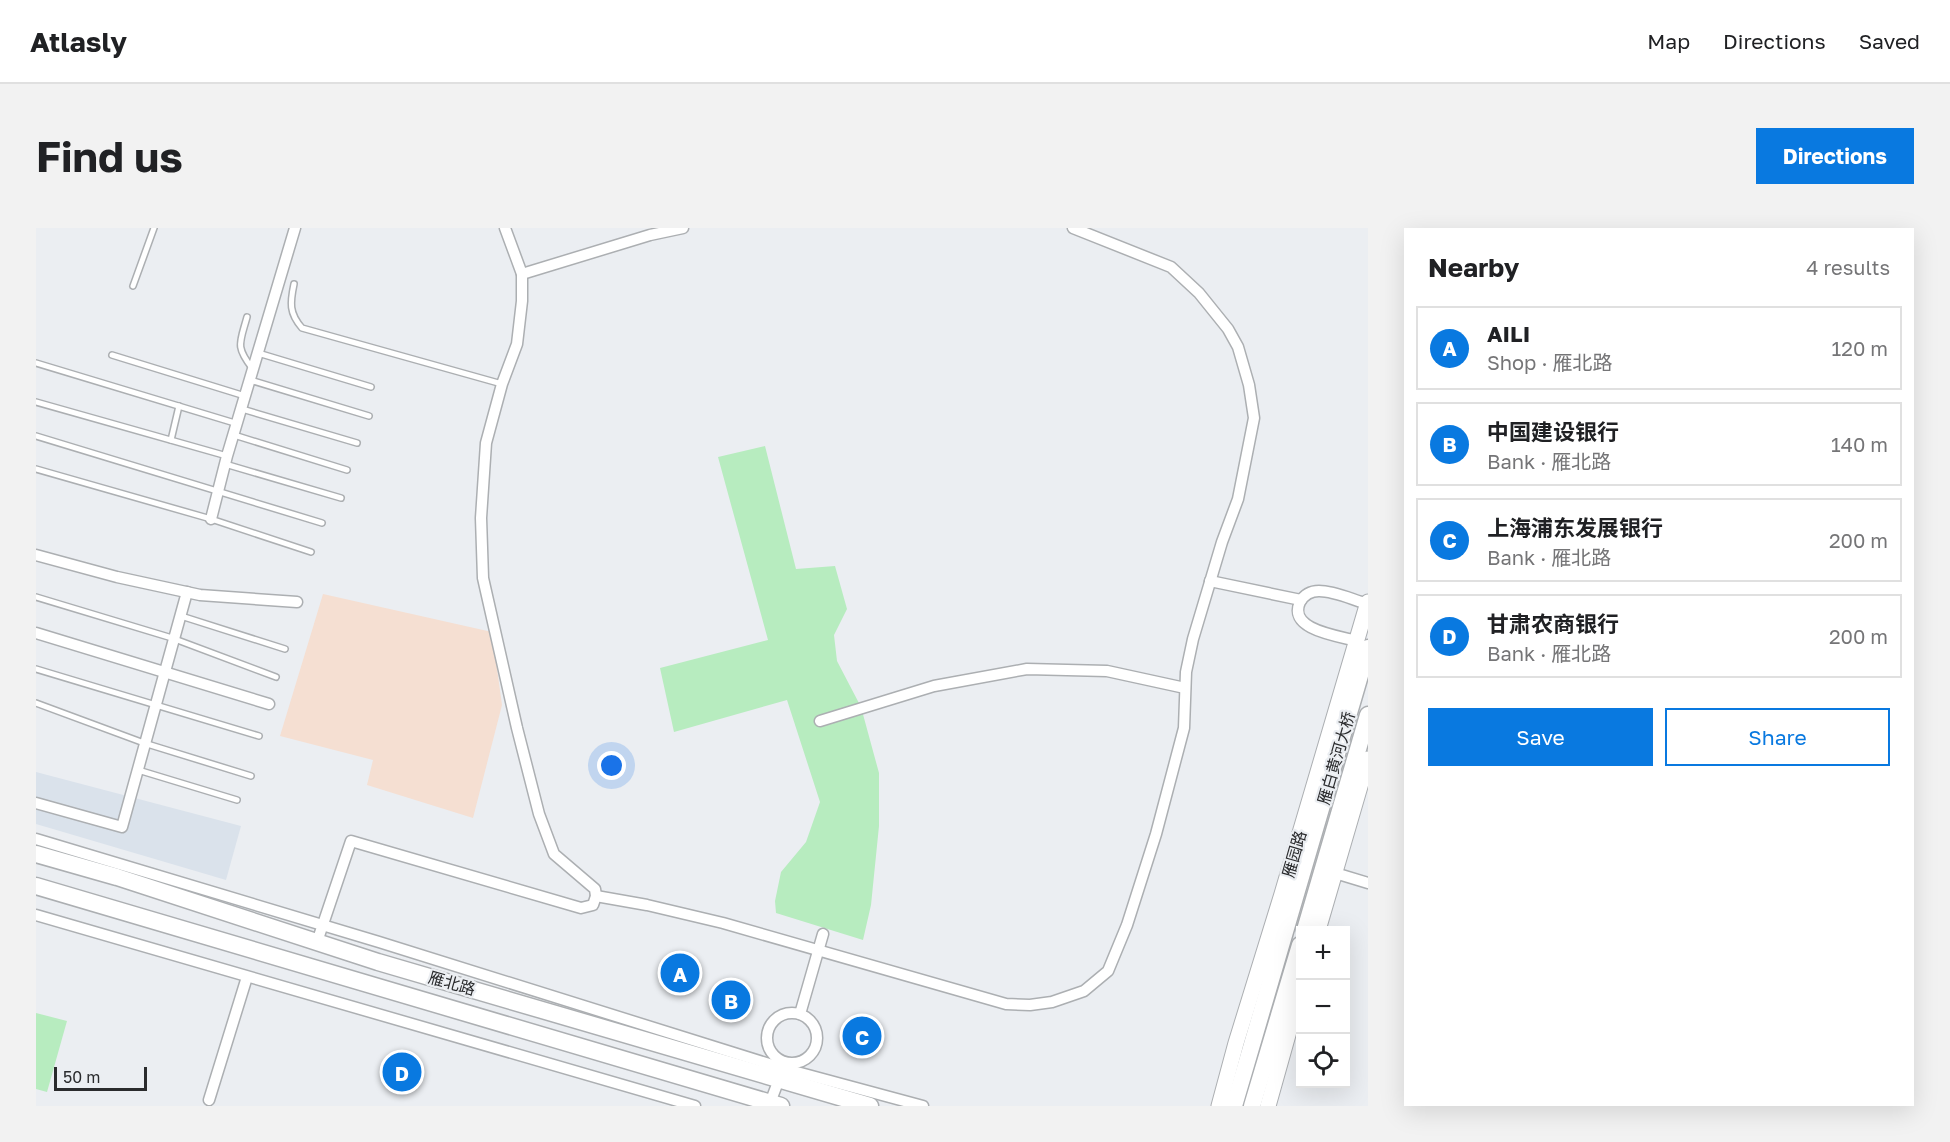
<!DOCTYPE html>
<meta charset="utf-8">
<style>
:root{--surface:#fff;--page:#f2f2f2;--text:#202124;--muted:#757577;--line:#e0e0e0;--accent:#0979e0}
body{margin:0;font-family:"Golos Text","Noto Sans SC",sans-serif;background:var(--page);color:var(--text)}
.controls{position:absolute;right:18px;bottom:18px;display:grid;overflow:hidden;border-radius:0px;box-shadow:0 6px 24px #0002}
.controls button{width:54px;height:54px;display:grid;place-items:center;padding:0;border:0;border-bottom:2px solid var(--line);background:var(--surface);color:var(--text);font:30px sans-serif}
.scale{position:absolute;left:18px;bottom:15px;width:93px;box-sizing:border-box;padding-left:6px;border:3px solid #2a2b2d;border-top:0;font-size:16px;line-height:21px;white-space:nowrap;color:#2a2b2d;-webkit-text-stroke:4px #ebeef2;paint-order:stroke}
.you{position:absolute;left:576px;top:538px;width:21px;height:21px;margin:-15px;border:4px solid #fff;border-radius:50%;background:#1a73e8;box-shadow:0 0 0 9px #1a73e833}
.badge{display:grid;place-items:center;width:39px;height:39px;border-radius:50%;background:var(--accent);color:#fff;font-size:20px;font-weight:700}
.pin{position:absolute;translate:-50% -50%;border:3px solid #fff;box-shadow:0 2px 6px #0006}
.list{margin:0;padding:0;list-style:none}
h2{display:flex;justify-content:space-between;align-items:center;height:78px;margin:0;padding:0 24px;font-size:26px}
h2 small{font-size:20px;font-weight:400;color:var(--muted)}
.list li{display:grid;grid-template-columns:39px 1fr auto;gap:18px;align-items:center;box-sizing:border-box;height:84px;margin:0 12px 12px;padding:0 12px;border:2px solid var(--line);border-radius:0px}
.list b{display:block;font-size:22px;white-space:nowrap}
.list p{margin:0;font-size:20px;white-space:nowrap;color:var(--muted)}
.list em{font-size:20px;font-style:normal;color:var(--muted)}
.actions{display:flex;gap:12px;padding:18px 24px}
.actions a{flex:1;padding:14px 0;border:2px solid var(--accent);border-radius:0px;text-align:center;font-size:21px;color:var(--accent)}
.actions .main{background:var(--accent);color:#fff}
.icon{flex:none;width:33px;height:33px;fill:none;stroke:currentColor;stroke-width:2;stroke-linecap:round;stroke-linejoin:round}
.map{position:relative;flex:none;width:1332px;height:878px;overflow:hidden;border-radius:0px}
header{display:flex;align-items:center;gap:36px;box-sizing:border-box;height:84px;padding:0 30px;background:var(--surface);border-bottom:2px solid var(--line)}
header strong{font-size:28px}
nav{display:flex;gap:33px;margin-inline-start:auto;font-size:21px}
.intro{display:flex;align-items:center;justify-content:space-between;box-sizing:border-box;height:144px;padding:0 36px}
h1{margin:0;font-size:42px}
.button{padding:15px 27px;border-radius:0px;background:var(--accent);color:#fff;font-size:21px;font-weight:700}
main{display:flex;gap:36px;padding:0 36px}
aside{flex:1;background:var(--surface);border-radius:0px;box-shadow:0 6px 24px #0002}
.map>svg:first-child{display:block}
.built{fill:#dae2eb}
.education{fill:#f5dfd2}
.green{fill:#b7ecbf}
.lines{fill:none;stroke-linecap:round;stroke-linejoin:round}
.lane-casing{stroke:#acafb2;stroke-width:8}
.street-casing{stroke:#acafb2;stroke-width:13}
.secondary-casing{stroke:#acafb2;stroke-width:17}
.primary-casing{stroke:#acafb2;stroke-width:19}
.lane{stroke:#fff;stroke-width:5}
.street{stroke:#fff;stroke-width:10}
.secondary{stroke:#fff;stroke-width:15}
.primary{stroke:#fff;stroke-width:16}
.labels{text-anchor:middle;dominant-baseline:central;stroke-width:4.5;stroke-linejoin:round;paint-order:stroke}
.street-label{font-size:16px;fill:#2a2b2d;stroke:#ebeef2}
</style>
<header>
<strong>Atlasly</strong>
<nav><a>Map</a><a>Directions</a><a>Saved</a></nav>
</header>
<div class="intro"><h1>Find us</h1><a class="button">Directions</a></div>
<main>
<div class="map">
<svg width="1332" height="878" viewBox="0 0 1332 878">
<rect width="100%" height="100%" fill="#ebeef2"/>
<polygon class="built" points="0,544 205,598 190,652 0,596"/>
<polygon class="education" points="287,366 456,404 466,477 437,590 331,557 337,532 244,508"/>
<g class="green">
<polygon points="729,218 760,341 799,338 811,381 798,407 801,433 825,479 843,545 843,598 835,677 827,712 740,685 739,673 745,644 770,614 784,574 751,472 638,504 624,440 732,412 682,229"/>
<polygon points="0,785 31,793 11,864 0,861"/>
</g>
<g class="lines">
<defs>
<g id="lane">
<path d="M 258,56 C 254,75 253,85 266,100 L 466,156"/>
<polyline points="97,58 118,0"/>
<path d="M 211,89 C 204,115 199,118 216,140"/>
<polyline points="222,125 335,159"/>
<polyline points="76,127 209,168"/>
<polyline points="0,135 202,196"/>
<polyline points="214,152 333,188"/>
<polyline points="0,174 191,228"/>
<polyline points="206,181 321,215"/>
<polyline points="198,207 311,242"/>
<polyline points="0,208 286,295"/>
<polyline points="135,212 143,178"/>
<polyline points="189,236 305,270"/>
<polyline points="0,241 175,291 275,324"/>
<polyline points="0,369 136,410 240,449"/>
<polyline points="145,388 249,421"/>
<polyline points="0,441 223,508"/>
<polyline points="0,475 108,515 215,548"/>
<polyline points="102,542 201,572"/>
</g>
<g id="street">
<polyline points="486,46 614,7 647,0"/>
<polyline points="175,291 191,228 259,0"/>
<polyline points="0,327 81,349 164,367 261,374"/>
<polyline points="1174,353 1265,372"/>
<polyline points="0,405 233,476"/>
<path d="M 1321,413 C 1303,408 1251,402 1264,374 C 1268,367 1275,363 1283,363 C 1299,363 1317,372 1332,376"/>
<polyline points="784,493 898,458 991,441 1071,443 1149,460"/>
<polyline points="0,575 86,599 151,364"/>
<polyline points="0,611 343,714 746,840 887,878"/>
<polyline points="1299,645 1332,655"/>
<polyline points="560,668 611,677 687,695 970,776 994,777 1016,774 1048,763 1072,743 1091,697 1120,606 1148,500 1150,444 1157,411 1186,314 1202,271 1218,190 1213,157 1202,119 1192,101 1163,65 1135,39 1037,0"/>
<polyline points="0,687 659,878"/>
<polyline points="281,714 315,613 545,680 557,677 560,668 559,661 518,626 503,586 481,500 447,350 445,290 450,215 466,156 481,116 486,73 486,46 469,0"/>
<circle cx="756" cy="810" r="25"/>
<polyline points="764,786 787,706"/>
<polyline points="173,872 211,749"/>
<polyline points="734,875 745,846"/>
</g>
<g id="secondary">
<polyline points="1282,702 1332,531"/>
<polyline points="1183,878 1200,815 1246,666 1332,374"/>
<polyline points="1232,878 1264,764"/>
</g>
<g id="primary">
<polyline points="0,626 81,649 342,734 834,878"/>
<polyline points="0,658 745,878"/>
<polyline points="1269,702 1332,487"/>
<polyline points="1198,878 1332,420"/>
<polyline points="1216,878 1264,717"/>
</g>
</defs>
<use href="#lane" class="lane-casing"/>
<use href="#street" class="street-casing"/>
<use href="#secondary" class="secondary-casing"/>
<use href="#primary" class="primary-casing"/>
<use href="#lane" class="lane"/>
<use href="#street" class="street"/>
<use href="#secondary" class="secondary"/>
<use href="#primary" class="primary"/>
</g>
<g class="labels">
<g class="street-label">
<text transform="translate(1300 530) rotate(-74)">雁白黄河大桥</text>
<text transform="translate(1258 626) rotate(-74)">雁园路</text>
<text transform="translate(416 755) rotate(16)">雁北路</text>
</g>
</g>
</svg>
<div class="controls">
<button>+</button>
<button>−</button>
<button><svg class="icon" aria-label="locate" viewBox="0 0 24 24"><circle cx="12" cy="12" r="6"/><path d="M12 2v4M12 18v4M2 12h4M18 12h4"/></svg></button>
</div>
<div class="scale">50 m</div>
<div class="you"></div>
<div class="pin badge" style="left:644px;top:745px">A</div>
<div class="pin badge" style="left:695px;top:772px">B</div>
<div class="pin badge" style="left:826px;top:808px">C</div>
<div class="pin badge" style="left:366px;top:844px">D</div>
</div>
<aside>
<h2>Nearby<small>4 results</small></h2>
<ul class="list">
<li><span class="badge">A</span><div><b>AILI</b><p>Shop · 雁北路</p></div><em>120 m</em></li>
<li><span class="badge">B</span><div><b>中国建设银行</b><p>Bank · 雁北路</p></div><em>140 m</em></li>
<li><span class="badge">C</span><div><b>上海浦东发展银行</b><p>Bank · 雁北路</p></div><em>200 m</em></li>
<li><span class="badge">D</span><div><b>甘肃农商银行</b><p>Bank · 雁北路</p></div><em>200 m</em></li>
</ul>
<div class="actions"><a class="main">Save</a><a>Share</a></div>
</aside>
</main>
